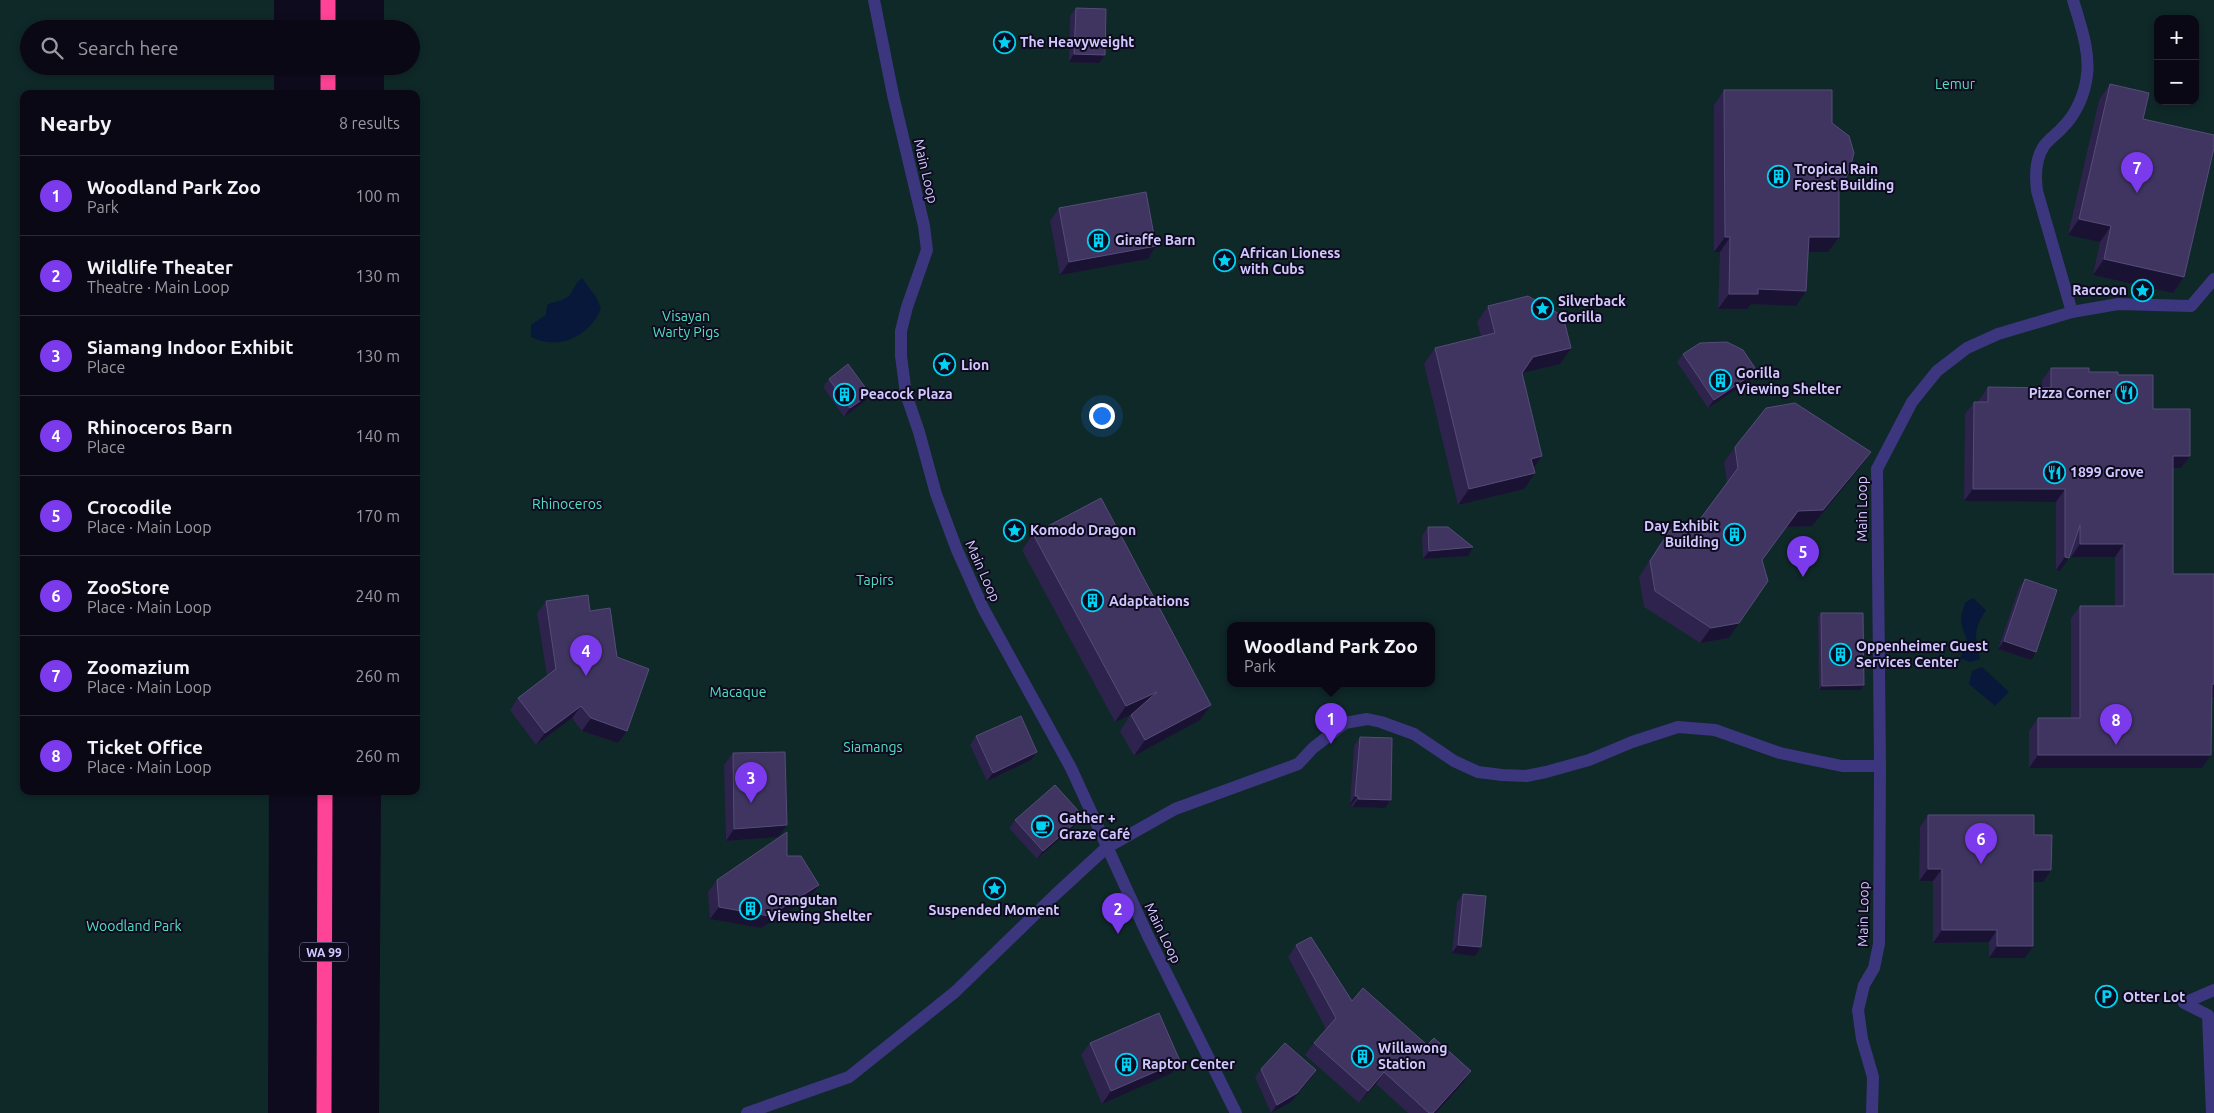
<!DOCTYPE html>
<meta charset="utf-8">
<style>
:root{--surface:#0b0816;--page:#191623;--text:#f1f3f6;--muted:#9a9aa1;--line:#2b2935;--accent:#7c3aed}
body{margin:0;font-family:Ubuntu,sans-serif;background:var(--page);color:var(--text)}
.controls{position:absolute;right:15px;top:15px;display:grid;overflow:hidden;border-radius:10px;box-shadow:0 2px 8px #0003}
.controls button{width:45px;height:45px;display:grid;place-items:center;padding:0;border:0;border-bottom:1px solid var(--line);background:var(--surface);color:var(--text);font:25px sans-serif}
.you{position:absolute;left:1101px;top:415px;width:18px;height:18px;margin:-12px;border:4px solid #fff;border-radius:50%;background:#1a73e8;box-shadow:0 0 0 8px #1a73e833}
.badge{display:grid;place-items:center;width:32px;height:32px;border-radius:50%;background:var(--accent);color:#fff;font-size:16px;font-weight:700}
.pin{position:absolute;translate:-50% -41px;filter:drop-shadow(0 1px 2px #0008)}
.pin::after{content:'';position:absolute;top:26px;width:18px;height:15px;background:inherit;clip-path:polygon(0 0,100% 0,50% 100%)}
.popup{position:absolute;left:1227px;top:622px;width:208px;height:65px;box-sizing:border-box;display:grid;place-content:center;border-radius:10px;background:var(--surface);filter:drop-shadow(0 1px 4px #0005);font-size:16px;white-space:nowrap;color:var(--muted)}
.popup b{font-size:19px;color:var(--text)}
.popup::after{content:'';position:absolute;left:50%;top:100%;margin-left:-10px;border:10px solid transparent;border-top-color:var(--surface)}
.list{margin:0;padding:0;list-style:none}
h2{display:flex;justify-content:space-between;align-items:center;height:65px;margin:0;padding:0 20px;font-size:21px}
h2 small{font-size:16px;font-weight:400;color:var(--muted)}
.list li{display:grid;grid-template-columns:32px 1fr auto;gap:15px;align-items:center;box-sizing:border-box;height:80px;padding:0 20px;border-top:1px solid var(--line)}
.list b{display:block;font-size:19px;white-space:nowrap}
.list p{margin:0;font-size:16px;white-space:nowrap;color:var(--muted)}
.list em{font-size:16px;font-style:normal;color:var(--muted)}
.icon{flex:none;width:28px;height:28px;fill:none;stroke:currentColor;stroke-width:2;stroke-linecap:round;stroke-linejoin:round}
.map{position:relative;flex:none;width:2214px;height:1113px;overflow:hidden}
.search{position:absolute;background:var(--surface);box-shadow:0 2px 8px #0003;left:20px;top:20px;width:400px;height:55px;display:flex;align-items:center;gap:12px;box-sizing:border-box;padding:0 18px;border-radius:28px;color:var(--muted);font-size:19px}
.panel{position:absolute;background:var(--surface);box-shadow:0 2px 8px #0003;left:20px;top:90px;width:400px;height:705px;border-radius:10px}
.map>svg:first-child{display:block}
.green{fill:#0f2828;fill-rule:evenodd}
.water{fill:#08183a}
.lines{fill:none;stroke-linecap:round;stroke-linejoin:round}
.minor{stroke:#3b367e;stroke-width:12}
.highway{stroke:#ff4396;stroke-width:15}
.wall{fill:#2d234c}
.shaded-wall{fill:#1a1232}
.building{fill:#3f3560;stroke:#564c79}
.labels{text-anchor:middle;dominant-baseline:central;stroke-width:4;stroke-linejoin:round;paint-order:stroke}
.shield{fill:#0f0b1e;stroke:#978fbc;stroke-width:1}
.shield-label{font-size:12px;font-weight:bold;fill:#d1c8ff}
.poi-label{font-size:14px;font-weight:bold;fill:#d1c8ff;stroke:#0f0b1e;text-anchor:start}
.park-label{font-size:14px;fill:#53e0c2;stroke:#0f0b1e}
.street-label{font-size:14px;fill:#d1c8ff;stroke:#0f0b1e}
</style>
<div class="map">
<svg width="2214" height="1113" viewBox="0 0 2214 1113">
<rect width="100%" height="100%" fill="#0f0b1e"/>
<g class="green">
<polygon points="0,0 274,0 274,29 29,29 29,66 274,66 274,94 24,94 24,791 269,791 268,1113 0,1113"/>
<path d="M 384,0 L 2214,0 L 2214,1113 L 379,1113 L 381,791 L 416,791 L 416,94 L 384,94 L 384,66 L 411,66 L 411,29 L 384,29 ZM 2158,19 L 2195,19 L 2195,101 L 2158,101 ZM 1231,625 L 1431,625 L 1431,683 L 1231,683 Z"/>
</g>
<g class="water">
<path d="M 582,278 L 596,297 L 601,309 C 589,336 560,351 531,337 L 531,325 L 546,315 L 547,305 C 554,301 565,301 570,295 C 575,288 575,283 582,278 Z"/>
<path d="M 1973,598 L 1986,610 C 1973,631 1975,635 1980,659 L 1970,662 L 1960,658 C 1974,634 1962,639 1961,619 C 1961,614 1964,608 1965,603 Z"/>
<polygon points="1982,667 2009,692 1995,706 1969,684 1972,671"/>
</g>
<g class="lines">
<g class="minor">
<polyline points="874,0 893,95 924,226 927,250 907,307 901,331 901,356 906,394 919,432 936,494 957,550 983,608 1071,768 1148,936 1236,1113"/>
<path d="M 2072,312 L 2037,191 C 2035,175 2035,159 2044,146 C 2049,139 2057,134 2063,127 C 2076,114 2085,94 2087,75 C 2090,50 2080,24 2073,0"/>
<polyline points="747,1113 849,1077 955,992 1055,895 1106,848 1175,809 1298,764 1313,748 1345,723 1367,719 1381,722 1414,734 1454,761 1478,772 1502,775 1526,776 1546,772 1589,760 1632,742 1678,727 1715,730 1780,753 1842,766 1880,766"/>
<polyline points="1872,1113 1873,1077 1862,1039 1858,1010 1864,985 1874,968 1879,944 1880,766 1877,469 1912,402 1937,371 1967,348 1998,334 2072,312 2118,304 2191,306 2214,279"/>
<polyline points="2212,1113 2208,1015 2184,1003 2214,990"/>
</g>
<g class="highway">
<polyline points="328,29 328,0"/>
<polyline points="328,94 328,66"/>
<polyline points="324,1113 325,791"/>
</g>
</g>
<g class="wall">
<polygon points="1076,8 1105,55 1099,63 1069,62 1070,16"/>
<polygon points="2110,84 2143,119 2184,277 2173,293 2093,275 2100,242 2068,235 2099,100"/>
<polygon points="1724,90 1832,123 1839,189 1828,252 1808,252 1796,306 1751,304 1747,309 1718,309 1720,252 1714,252 1714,105"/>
<polygon points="1059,208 1156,246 1148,259 1060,275 1050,221"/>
<polygon points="1488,306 1560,364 1522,373 1542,456 1534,468 1524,489 1458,505 1424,364 1435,348 1481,336 1477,322"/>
<polygon points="1683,354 1752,379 1708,408 1677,362"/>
<polygon points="2051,368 2118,375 2153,409 2190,456 2181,468 2173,468 2173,574 2212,697 2211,755 2202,768 2029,768 2029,731 2038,718 2071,718 2071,618 2080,606 2115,606 2115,557 2071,557 2071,552 2060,571 2056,570 2056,502 1964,501 1965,414 1974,402 1979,402 1979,400 1988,387 2042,388 2042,380"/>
<polygon points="829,379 870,394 864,402 844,417 823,387"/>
<polygon points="1735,447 1871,452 1860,467 1812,526 1787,527 1762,560 1729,638 1700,643 1644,607 1639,577 1659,545 1670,530 1695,526 1727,483 1724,462"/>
<polygon points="1428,527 1468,556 1423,559 1422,536"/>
<polygon points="1033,534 1200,720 1134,756 1120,731 1131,714 1115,722 1022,550"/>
<polygon points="2025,579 2031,660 1998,649 2019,588"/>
<polygon points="546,601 590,611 627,731 618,743 582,731 572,718 536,745 510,710 518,698 547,676 537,613"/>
<polygon points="1821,613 1864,685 1861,690 1819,690 1818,617"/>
<polygon points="976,736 1037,752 1031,760 987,781 970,745"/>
<polygon points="1360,737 1391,800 1385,808 1352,807 1352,804 1350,804 1354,746"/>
<polygon points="733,753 778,837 726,841 724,765"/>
<polygon points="1928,815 2034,835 2043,882 2033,882 2025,958 1989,958 1989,942 1933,943 1933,881 1919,881 1920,827"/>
<polygon points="1015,820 1077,824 1037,859 1009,828"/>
<polygon points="787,856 819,885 811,897 761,928 710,919 708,892 717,880"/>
<polygon points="1463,894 1481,947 1475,956 1452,953 1457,902"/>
<polygon points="1296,945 1352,1001 1463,1083 1436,1113 1408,1113 1376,1084 1359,1103 1305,1055 1314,1043 1326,1029 1288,957"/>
<polygon points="1090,1043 1172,1073 1102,1104 1081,1055"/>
<polygon points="1261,1069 1316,1070 1311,1078 1291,1102 1271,1113 1255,1077"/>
</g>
<g class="shaded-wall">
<polygon points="1074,54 1105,55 1099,63 1069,62"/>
<polygon points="2079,219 2111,226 2100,242 2068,235"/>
<polygon points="1725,237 1730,237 1720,252 1714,252"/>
<polygon points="1809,237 1839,237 1828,252 1798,252"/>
<polygon points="1156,246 1148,259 1060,275 1069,262"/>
<polygon points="2104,259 2184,277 2173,293 2093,275"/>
<polygon points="1758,289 1806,291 1796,306 1751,304 1747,309 1718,309 1729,294"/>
<polygon points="1571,348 1560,364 1522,373 1533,357"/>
<polygon points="1757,371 1752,379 1708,408 1714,400"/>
<polygon points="870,394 864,402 844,417 850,408"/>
<polygon points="1871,452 1860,467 1812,526 1787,527 1751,575 1798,511"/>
<polygon points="1542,456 1531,472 1531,459"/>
<polygon points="2173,456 2190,456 2181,468 2164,468"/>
<polygon points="1535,473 1524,489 1458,505 1469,489"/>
<polygon points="1973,489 2065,489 2056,502 1964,501"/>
<polygon points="2080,544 2124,544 2115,557 2071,557"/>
<polygon points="1473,547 1468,556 1423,559 1429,551"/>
<polygon points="2065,557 2069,558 2060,571 2056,570"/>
<polygon points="1739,623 1729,638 1700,643 1711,628"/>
<polygon points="2004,641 2036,652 2031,660 1998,649"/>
<polygon points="2212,684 2214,684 2214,697 2203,696"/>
<polygon points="1864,685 1861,690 1819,690 1822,686"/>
<polygon points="1157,692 1146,708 1115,722 1126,706"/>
<polygon points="1211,705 1200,720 1134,756 1145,740"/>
<polygon points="581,706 572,718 536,745 545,733"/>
<polygon points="591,718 627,731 618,743 582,731"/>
<polygon points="1037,752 1031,760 987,781 993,773"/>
<polygon points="2038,755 2211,755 2202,768 2029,768"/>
<polygon points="1355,796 1358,796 1352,804 1350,804"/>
<polygon points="1358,799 1391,800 1385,808 1352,807"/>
<polygon points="1083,816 1077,824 1037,859 1043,851"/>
<polygon points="787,825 778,837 726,841 734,829"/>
<polygon points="1928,869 1942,869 1933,881 1919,881"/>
<polygon points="2033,870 2051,870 2043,882 2024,882"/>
<polygon points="819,885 811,897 761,928 710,919 719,907"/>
<polygon points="1942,930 1997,930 1989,942 1933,943"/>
<polygon points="1458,945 1481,947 1475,956 1452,953"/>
<polygon points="1997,946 2033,946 2025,958 1989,958"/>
<polygon points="1180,1061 1172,1073 1102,1104 1111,1091"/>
<polygon points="1316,1070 1311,1078 1291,1102 1271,1113 1277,1105"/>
<polygon points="1471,1071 1463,1083 1436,1113 1433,1113"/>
<polygon points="1384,1072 1376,1084 1359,1103 1368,1091"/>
</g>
<g class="building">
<polygon points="1076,8 1106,9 1105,55 1074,54"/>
<polygon points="2110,84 2149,93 2143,119 2214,135 2214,148 2184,277 2104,259 2111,226 2079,219"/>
<polygon points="1724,90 1832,90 1832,123 1849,136 1854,153 1849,172 1839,189 1839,237 1809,237 1806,291 1758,289 1758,294 1729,294 1730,237 1725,237"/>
<polygon points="1146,192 1156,246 1069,262 1059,208"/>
<polygon points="1528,296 1563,316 1571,348 1533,357 1522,373 1542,456 1531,459 1535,473 1469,489 1435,348 1495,333 1488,306"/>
<polygon points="1727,342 1743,350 1757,371 1714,400 1683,354 1700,343"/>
<polygon points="848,364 870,394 850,408 829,379"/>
<polygon points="2051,368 2089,368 2089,372 2118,372 2118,375 2153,375 2153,409 2190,409 2190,456 2173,456 2173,574 2214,574 2214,684 2212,684 2211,755 2038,755 2038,718 2080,718 2080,606 2124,606 2124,544 2080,544 2080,525 2069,558 2065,557 2065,489 1973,489 1974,402 1988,402 1988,387 2051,388"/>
<polygon points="1795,403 1871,452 1823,510 1798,511 1762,560 1768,581 1739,623 1711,628 1655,591 1650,561 1670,530 1695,526 1738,468 1735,447 1766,408"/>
<polygon points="1101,498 1211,705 1145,740 1131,715 1157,692 1126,706 1033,534"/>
<polygon points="1428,527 1448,527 1473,547 1429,551"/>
<polygon points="2025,579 2057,590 2036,652 2004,641"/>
<polygon points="588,595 590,611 610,608 617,657 649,669 627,731 591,718 581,706 545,733 518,698 556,669 546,601"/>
<polygon points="1821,613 1863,613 1864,685 1822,686"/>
<polygon points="1021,716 1037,752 993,773 976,736"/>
<polygon points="1360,737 1392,738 1391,800 1358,799 1358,796 1355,796"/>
<polygon points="785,752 787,825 734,829 733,753"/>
<polygon points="1055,785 1083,816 1043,851 1015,820"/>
<polygon points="1928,815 2034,815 2034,835 2052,835 2051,870 2033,870 2033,946 1997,946 1997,930 1942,930 1942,869 1928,869"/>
<polygon points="787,832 787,856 801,856 819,885 769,916 719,907 717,880"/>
<polygon points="1463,894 1486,896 1481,947 1458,945"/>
<polygon points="1311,937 1352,1001 1363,988 1427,1045 1434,1038 1471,1071 1433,1113 1429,1113 1384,1072 1368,1091 1314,1043 1336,1018 1296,945"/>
<polygon points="1159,1013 1180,1061 1111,1091 1090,1043"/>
<polygon points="1285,1043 1316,1070 1297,1093 1277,1105 1261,1069"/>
</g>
<defs>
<symbol id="sight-ring" viewBox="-11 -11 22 22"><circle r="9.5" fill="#0f0b1e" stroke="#00d2f3" stroke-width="1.5"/><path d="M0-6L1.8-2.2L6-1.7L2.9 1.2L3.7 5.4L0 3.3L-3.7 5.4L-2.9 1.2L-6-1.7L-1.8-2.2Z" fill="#00d2f3"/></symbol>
<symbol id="building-ring" viewBox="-11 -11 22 22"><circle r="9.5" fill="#0f0b1e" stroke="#00d2f3" stroke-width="1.5"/><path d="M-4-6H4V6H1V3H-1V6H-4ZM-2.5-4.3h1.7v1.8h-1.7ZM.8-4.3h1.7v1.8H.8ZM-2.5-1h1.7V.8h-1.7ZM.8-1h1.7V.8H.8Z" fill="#00d2f3"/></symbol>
<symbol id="restaurant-ring" viewBox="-11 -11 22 22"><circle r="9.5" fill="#0f0b1e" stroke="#00d2f3" stroke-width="1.5"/><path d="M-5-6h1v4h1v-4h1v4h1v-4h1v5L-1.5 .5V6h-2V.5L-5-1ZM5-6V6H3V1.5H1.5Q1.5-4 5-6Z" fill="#00d2f3"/></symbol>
<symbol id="cafe-ring" viewBox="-11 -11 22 22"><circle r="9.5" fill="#0f0b1e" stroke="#00d2f3" stroke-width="1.5"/><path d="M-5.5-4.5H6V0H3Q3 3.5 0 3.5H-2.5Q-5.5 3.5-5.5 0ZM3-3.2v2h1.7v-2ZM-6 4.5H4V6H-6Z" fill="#00d2f3"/></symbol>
<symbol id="parking-ring" viewBox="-11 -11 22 22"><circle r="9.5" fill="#0f0b1e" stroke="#00d2f3" stroke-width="1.5"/><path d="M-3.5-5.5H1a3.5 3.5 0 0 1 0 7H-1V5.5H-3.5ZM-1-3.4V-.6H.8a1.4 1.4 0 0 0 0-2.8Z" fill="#00d2f3"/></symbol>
</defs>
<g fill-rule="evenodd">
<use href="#sight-ring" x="992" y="30" width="25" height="25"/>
<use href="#building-ring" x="1766" y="164" width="25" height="25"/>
<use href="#building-ring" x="1086" y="228" width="25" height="25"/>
<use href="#sight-ring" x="1212" y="248" width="25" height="25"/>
<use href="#sight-ring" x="2130" y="278" width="25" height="25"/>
<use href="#sight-ring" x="1530" y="296" width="25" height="25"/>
<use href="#sight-ring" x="932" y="352" width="25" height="25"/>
<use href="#building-ring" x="1708" y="368" width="25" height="25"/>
<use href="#restaurant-ring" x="2114" y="380" width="25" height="25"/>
<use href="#building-ring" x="832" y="382" width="25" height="25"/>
<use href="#restaurant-ring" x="2042" y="460" width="25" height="25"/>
<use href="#sight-ring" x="1002" y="518" width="25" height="25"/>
<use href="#building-ring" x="1722" y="522" width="25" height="25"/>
<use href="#building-ring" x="1080" y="588" width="25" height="25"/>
<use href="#building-ring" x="1828" y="642" width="25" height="25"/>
<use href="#cafe-ring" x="1030" y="814" width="25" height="25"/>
<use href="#sight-ring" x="982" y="876" width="25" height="25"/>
<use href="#building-ring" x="738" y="896" width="25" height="25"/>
<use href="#parking-ring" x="2094" y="984" width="25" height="25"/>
<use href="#building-ring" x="1350" y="1044" width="25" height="25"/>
<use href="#building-ring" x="1114" y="1052" width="25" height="25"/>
</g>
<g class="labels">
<rect class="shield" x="300" y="942.5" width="48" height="19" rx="4"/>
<g class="shield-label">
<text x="324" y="952">WA 99</text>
</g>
<g class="poi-label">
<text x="1020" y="42">The Heavyweight</text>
<text x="1794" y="169">Tropical Rain<tspan x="1794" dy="16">Forest Building</tspan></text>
<text x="1115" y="240">Giraffe Barn</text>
<text x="1240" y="253">African Lioness<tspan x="1240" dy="16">with Cubs</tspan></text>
<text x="2127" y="290" text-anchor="end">Raccoon</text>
<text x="1558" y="301">Silverback<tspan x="1558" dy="16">Gorilla</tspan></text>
<text x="961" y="365">Lion</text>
<text x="1736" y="373">Gorilla<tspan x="1736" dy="16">Viewing Shelter</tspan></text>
<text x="2111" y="393" text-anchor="end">Pizza Corner</text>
<text x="860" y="394">Peacock Plaza</text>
<text x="2070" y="472">1899 Grove</text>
<text x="1719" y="526" text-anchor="end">Day Exhibit<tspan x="1719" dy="16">Building</tspan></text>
<text x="1030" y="530">Komodo Dragon</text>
<text x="1109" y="601">Adaptations</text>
<text x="1856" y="646">Oppenheimer Guest<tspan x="1856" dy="16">Services Center</tspan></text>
<text x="1059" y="818">Gather +<tspan x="1059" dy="16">Graze Café</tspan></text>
<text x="767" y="900">Orangutan<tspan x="767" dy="16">Viewing Shelter</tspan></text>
<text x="994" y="910" text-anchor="middle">Suspended Moment</text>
<text x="2123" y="997">Otter Lot</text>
<text x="1378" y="1048">Willawong<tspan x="1378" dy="16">Station</tspan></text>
<text x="1142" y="1064">Raptor Center</text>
</g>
<g class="park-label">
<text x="1955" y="84">Lemur</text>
<text x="686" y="316">Visayan<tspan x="686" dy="16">Warty Pigs</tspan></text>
<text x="567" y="504">Rhinoceros</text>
<text x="875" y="580">Tapirs</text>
<text x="738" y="692">Macaque</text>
<text x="873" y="747">Siamangs</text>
<text x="134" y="926">Woodland Park</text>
</g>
<g class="street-label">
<text transform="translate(926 171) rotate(77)">Main Loop</text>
<text transform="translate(1862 509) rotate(-90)">Main Loop</text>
<text transform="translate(983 571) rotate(66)">Main Loop</text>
<text transform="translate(1863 914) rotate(-89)">Main Loop</text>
<text transform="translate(1163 933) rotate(64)">Main Loop</text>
</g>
</g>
</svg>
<div class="controls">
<button>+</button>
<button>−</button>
</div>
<div class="you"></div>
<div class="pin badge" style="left:1331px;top:744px">1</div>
<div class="popup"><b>Woodland Park Zoo</b>Park</div>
<div class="pin badge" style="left:1118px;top:934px">2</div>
<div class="pin badge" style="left:751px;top:803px">3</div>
<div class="pin badge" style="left:586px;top:676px">4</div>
<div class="pin badge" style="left:1803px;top:577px">5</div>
<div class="pin badge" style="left:1981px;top:864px">6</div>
<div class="pin badge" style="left:2137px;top:193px">7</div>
<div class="pin badge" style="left:2116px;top:745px">8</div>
<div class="search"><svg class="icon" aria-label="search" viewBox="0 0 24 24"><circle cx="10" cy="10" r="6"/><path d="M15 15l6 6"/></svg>Search here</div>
<section class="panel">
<h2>Nearby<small>8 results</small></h2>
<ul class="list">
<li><span class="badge">1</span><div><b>Woodland Park Zoo</b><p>Park</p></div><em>100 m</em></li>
<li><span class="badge">2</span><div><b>Wildlife Theater</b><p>Theatre · Main Loop</p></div><em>130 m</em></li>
<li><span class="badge">3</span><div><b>Siamang Indoor Exhibit</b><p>Place</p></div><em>130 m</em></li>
<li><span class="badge">4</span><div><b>Rhinoceros Barn</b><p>Place</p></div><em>140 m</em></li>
<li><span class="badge">5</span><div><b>Crocodile</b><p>Place · Main Loop</p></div><em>170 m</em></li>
<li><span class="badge">6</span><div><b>ZooStore</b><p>Place · Main Loop</p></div><em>240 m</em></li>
<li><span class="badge">7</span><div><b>Zoomazium</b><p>Place · Main Loop</p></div><em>260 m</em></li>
<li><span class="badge">8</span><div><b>Ticket Office</b><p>Place · Main Loop</p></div><em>260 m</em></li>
</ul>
</section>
</div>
